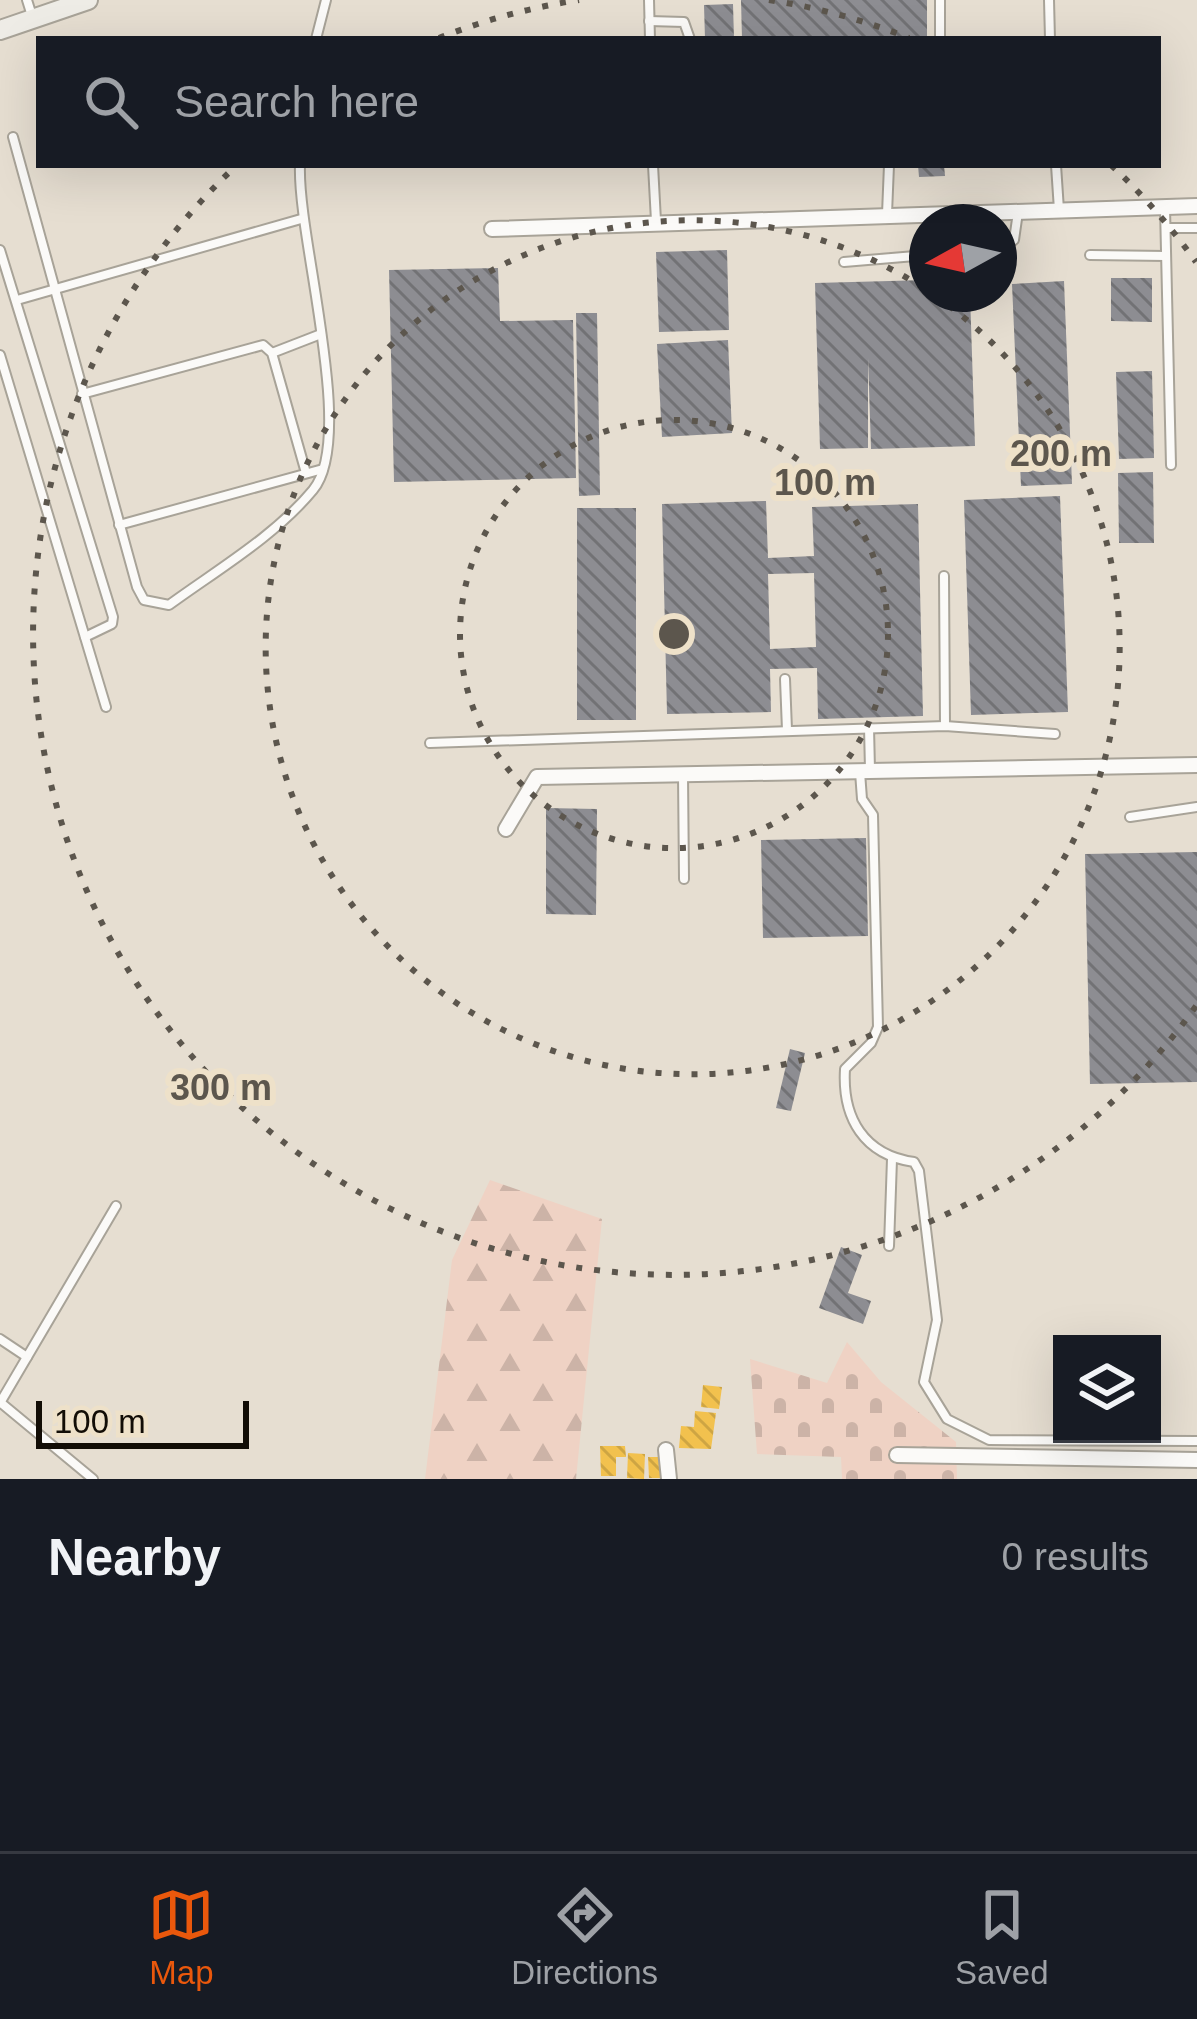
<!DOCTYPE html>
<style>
:root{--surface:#171b24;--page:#20242c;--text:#f1f3f6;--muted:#9ea1a6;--line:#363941;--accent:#ea580c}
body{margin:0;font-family:Arial,sans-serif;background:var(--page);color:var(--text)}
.controls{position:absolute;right:36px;bottom:36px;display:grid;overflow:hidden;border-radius:0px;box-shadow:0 12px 48px #0002}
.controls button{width:108px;height:108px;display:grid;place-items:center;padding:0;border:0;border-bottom:3px solid var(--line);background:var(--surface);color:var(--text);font:60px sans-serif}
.compass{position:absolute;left:909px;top:204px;width:108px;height:108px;border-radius:50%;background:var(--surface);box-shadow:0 12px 48px #0002;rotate:262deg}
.scale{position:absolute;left:36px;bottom:30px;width:213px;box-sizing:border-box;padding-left:12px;border:6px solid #120d06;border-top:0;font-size:33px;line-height:42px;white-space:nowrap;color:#120d06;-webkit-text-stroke:9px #eee1c9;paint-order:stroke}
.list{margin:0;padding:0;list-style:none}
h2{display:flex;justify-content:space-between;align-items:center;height:156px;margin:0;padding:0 48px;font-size:51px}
h2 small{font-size:39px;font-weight:400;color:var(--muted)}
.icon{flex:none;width:66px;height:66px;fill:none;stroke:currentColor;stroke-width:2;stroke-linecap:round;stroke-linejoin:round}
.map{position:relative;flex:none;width:1197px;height:1479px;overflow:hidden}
.search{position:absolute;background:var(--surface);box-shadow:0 12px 48px #0002;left:36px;right:36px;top:36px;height:132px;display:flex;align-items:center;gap:30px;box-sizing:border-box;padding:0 42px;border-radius:0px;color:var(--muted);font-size:45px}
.sheet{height:372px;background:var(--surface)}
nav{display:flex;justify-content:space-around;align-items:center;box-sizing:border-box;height:168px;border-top:3px solid var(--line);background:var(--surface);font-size:33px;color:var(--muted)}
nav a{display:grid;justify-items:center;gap:6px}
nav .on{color:var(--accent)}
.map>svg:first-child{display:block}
.forest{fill:url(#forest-firs)}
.cemetery{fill:url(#cemetery-stones)}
.homes{fill:url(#homes-back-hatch)}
.industry{fill:url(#industry-back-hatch);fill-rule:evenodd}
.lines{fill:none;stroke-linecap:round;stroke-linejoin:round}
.lane-casing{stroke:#a8a398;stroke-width:12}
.street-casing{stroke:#a8a398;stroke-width:18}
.secondary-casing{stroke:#a8a398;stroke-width:22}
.lane{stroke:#fbfaf8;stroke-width:8}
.street{stroke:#fbfaf8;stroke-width:14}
.secondary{stroke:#eeece6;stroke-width:18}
.ring{fill:none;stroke:#5c564d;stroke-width:6;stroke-dasharray:6 12}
.centre{fill:#5c564d;stroke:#eee1c9;stroke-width:6}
.ring-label{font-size:36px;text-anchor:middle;font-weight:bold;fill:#5c564d;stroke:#eee1c9;stroke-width:12;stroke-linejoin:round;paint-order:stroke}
</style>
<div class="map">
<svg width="1197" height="1479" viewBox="0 0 1197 1479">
<defs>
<pattern id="forest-firs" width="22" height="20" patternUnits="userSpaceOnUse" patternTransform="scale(3)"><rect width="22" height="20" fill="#efd2c4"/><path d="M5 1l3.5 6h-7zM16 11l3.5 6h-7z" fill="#ccb3a7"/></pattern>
<pattern id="cemetery-stones" width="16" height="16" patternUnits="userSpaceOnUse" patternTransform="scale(3)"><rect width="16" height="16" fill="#efd2c4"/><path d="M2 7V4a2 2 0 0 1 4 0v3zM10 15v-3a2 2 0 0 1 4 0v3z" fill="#ccb3a7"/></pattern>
<pattern id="homes-back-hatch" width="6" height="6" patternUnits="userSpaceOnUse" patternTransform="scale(3)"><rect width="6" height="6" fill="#f2c14e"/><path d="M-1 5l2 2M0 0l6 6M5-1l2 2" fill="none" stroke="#cea543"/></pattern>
<pattern id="industry-back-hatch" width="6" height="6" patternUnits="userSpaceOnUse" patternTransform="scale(3)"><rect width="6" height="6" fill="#8d8d92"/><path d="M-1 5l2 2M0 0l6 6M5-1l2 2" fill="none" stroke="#727275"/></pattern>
</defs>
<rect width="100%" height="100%" fill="#e6ded1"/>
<polygon class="forest" points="490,1180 602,1219 576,1479 425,1479 452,1260"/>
<polygon class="cemetery" points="847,1342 881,1382 956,1442 957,1479 842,1479 841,1457 757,1454 750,1359 827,1383"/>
<g class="homes">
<polygon points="703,1385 722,1387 719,1409 701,1407"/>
<polygon points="695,1411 716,1413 711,1449 679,1448 681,1426 694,1427"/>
<polygon points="600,1446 625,1446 626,1457 616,1457 616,1476 601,1476"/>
<polygon points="628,1453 645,1454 644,1479 627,1478"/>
<polygon points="648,1457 662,1457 663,1478 649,1478"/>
</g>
<g class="industry">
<polygon points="741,0 927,0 927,39 742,39"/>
<polygon points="733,4 734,39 705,39 704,5"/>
<polygon points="918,165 944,165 945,176 919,177"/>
<polygon points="727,250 729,330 659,332 656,252"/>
<polygon points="498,268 500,321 573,320 576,478 394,482 389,270"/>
<polygon points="1111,278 1152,278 1152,322 1111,321"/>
<polygon points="927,280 927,294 970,294 975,446 871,449 868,358 868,448 820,449 815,283"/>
<polygon points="1064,281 1072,484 1021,486 1012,284"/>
<polygon points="576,313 597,313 600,495 579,496"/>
<polygon points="728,340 732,433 662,437 657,344"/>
<polygon points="1152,371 1154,458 1119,459 1116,372"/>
<polygon points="1153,472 1154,543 1119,543 1118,473"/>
<polygon points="1060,496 1068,712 971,715 964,500"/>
<path d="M 766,501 L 768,558 L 814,556 L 812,507 L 918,504 L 923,716 L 818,719 L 817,668 L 770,669 L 771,712 L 667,714 L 662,504 ZM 814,573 L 816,647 L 770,649 L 768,574 Z"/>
<rect x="577" y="508" width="59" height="212"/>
<polygon points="546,808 597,809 596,915 546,914"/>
<polygon points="866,838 868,936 763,938 761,840"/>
<polygon points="1197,852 1197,1082 1090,1084 1085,854"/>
<polygon points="790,1049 805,1053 791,1111 776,1108"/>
<polygon points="841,1247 862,1255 848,1293 871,1301 863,1324 819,1308"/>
</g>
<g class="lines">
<defs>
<g id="lane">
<polyline points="27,0 32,16"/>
<polyline points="649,0 650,39"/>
<polyline points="940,0 940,39"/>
<polyline points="1049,0 1050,39"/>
<polyline points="649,21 684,22 690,39"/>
<polyline points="316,39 326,0"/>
<path d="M 13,137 L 137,587 L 144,600 L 169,605 C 217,570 275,536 313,490 C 357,437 297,238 300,165"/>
<polyline points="653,165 656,221"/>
<polyline points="1056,165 1059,210"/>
<polyline points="1165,208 1171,465"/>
<polyline points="887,214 889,165"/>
<polyline points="1166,228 1197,228"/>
<polyline points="999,248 1014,240 1018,212"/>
<polyline points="0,250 113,617 112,624 85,637"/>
<polyline points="1090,255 1166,256"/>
<polyline points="844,262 927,255"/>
<polyline points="17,300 301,219"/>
<polyline points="272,353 321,334"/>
<polyline points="0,355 106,707"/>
<polyline points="82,394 263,345 272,353 306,473"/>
<polyline points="119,525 323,469"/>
<polyline points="944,576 945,726"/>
<polyline points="785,679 787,730"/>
<polyline points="869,727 870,770"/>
<polyline points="430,743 945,726 1055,734"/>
<path d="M 860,772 L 862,799 L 873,815 L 878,1027 L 871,1043 L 845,1069 C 842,1118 864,1155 914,1162 L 919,1171 L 937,1320 L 924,1382 L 947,1419 L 989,1440 L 1197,1441"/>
<polyline points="683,775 684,879"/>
<polyline points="1130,817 1197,807"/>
<polyline points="889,1246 892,1159"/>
<polyline points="0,1339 27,1357"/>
<polyline points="0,1402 93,1479"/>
<polyline points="0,1403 116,1206"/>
</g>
<g id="street">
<polyline points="492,229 1197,206"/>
<polyline points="506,829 537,777 1197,765"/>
<polyline points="666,1450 669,1479"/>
<polyline points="897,1455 1197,1460"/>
</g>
<polyline id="secondary" points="0,30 88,0"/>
</defs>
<use href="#lane" class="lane-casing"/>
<use href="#street" class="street-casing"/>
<use href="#secondary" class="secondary-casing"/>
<use href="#lane" class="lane"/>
<use href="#street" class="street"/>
<use href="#secondary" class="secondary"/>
</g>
<g class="ring">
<circle cx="674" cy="634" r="214"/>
<path d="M934 295A427 427 0 1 1 925 289"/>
<path d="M1196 1006A641 641 0 1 1 237 165M439 38A641 641 0 0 1 579 0M769 0A641 641 0 0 1 909 38M1111 165A641 641 0 0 1 1196 262"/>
</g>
<circle cx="674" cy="634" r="18" class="centre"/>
<g class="ring-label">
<text x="1061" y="466">200 m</text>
<text x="825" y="495">100 m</text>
<text x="221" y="1100">300 m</text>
</g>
</svg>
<div class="controls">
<button><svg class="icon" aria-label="layers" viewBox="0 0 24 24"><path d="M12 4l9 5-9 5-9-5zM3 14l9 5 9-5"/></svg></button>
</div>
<svg class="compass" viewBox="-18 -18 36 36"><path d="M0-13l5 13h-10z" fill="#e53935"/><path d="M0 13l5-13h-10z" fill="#9ea1a6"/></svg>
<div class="scale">100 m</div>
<div class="search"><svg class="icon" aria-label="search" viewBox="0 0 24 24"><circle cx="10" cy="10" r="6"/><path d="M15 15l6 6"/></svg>Search here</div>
</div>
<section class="sheet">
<h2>Nearby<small>0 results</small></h2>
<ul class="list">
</ul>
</section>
<nav>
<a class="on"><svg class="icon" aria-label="map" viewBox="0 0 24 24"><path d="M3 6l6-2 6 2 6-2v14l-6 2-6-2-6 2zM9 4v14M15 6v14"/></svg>Map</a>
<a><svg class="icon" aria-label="directions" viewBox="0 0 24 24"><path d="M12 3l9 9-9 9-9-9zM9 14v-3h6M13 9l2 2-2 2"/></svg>Directions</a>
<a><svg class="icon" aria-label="saved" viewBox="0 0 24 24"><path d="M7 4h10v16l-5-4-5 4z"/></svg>Saved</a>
</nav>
